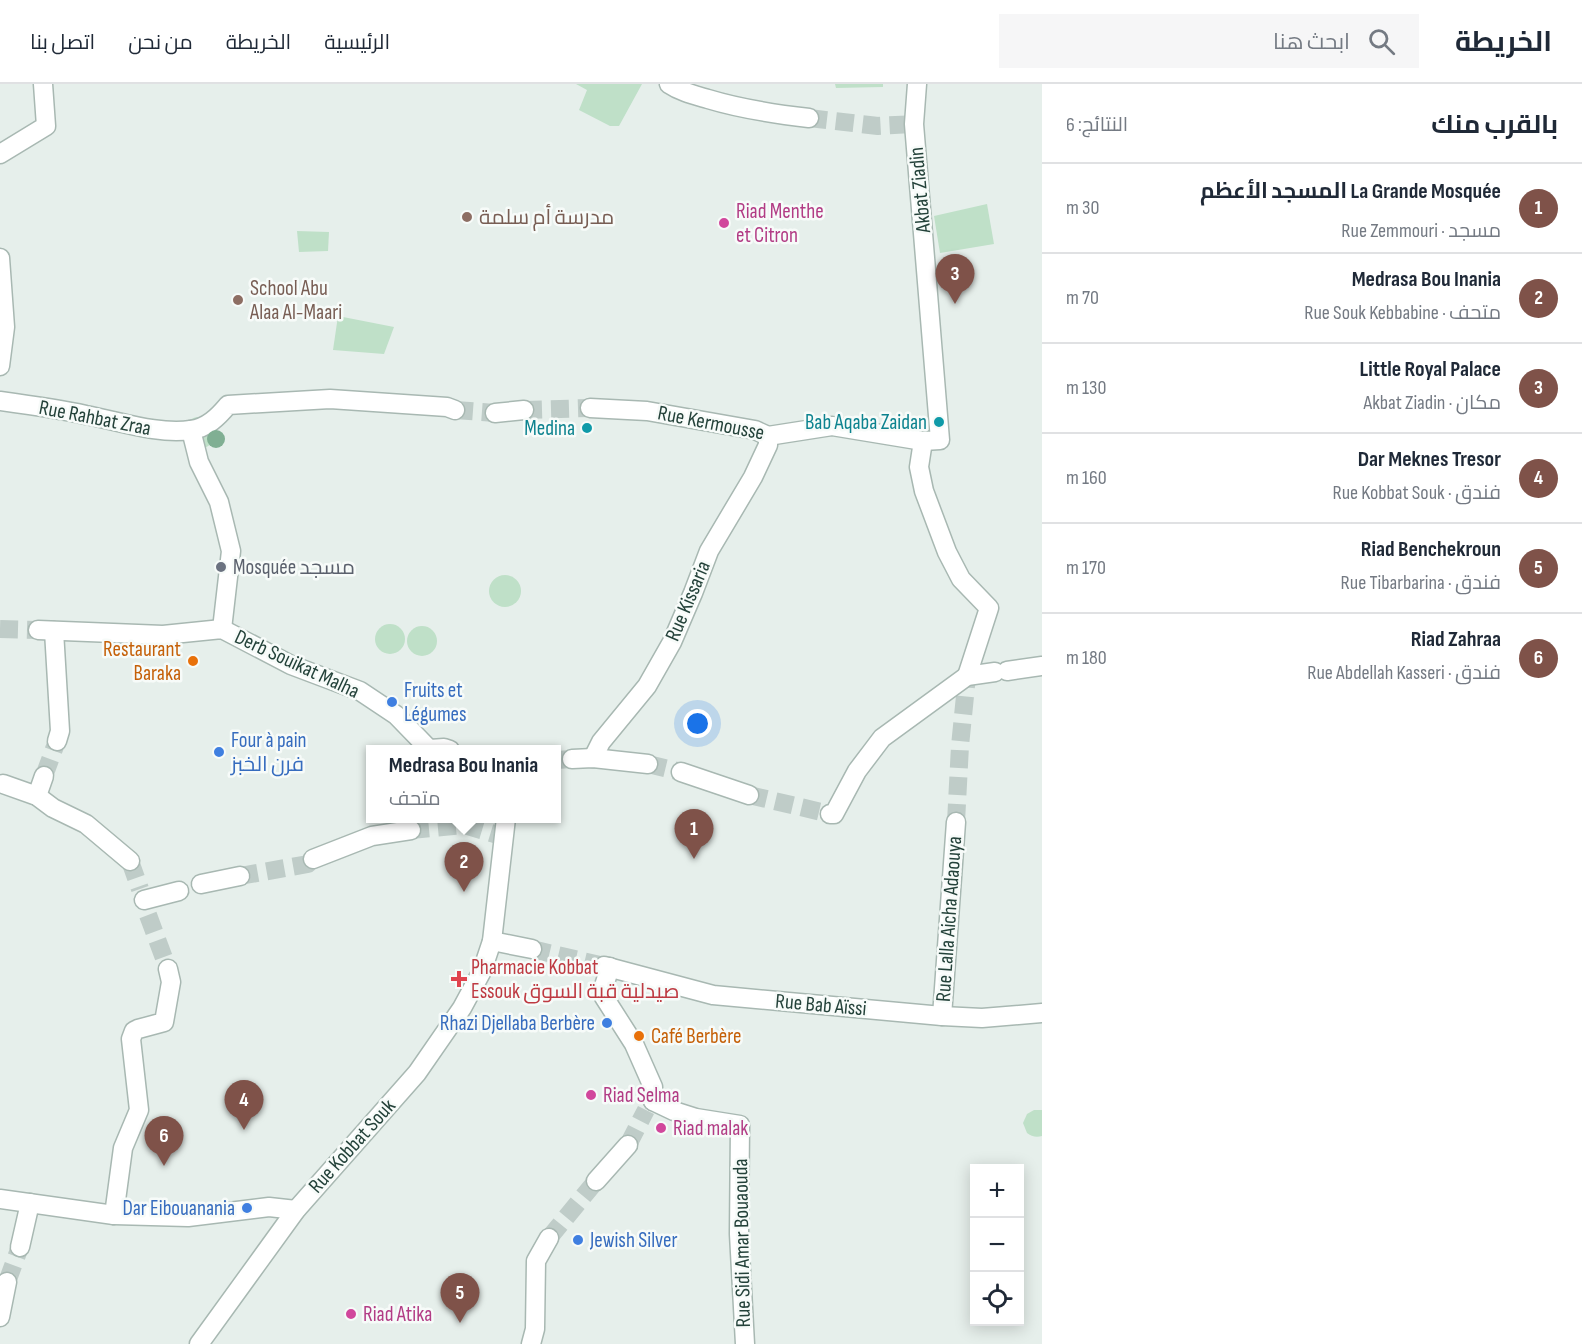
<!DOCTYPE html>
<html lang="ar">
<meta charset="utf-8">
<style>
:root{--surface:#fff;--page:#f6f6f7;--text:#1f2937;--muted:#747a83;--line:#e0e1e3;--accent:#7f5249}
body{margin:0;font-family:"Sofia Sans Condensed",Cairo,sans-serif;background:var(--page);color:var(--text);direction:rtl}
.controls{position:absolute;right:18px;bottom:18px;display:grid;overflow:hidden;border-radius:0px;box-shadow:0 3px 15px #0003}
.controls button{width:54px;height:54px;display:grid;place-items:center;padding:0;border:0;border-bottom:2px solid var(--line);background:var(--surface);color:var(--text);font:30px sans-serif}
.you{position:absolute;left:698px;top:640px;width:21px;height:21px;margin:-15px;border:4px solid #fff;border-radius:50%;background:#1a73e8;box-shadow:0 0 0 9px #1a73e833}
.badge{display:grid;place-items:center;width:39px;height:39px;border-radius:50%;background:var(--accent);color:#fff;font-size:20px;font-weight:700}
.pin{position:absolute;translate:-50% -50px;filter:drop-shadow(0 2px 3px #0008)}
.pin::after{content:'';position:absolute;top:32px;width:21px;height:18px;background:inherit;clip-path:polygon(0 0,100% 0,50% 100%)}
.popup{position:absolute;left:366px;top:661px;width:195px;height:78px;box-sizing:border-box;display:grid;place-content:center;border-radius:0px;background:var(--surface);filter:drop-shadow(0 2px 4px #0005);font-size:20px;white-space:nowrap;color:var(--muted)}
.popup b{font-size:22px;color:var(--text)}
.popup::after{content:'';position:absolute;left:50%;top:100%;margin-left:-12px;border:12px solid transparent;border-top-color:var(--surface)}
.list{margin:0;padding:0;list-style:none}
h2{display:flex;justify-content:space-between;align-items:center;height:78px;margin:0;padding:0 24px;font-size:26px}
h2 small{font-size:20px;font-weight:400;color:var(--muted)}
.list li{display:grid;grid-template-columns:39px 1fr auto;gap:18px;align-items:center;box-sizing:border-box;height:90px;padding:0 24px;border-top:2px solid var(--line)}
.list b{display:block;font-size:22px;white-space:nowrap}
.list p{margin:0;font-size:20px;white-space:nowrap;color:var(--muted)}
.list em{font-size:20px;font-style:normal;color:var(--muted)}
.icon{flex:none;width:33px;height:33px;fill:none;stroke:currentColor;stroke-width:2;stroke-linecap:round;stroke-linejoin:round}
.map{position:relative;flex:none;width:1042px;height:1260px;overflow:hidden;direction:ltr}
header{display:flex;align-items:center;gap:36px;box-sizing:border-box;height:84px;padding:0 30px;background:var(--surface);border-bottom:2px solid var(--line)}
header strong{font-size:28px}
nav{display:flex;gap:33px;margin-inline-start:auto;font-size:21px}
.search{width:420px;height:54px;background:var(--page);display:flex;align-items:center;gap:15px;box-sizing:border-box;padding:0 21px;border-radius:0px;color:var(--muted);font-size:22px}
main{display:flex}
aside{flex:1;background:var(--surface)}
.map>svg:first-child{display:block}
.green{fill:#bfe0c8}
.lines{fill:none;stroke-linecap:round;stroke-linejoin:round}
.minor-tunnel{stroke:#bfccc8;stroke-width:18;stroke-dasharray:18 9;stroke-linecap:butt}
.minor-casing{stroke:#a8b8b2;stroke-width:21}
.minor{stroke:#fff;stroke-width:18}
.tree{fill:#80af93}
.education-dot{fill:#8d6e63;stroke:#f7fbf9;stroke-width:2}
.hotel-dot{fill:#d1479c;stroke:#f7fbf9;stroke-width:2}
.culture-dot{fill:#0f9aa8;stroke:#f7fbf9;stroke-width:2}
.worship-dot{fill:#6b7280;stroke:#f7fbf9;stroke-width:2}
.food-dot{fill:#e8710a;stroke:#f7fbf9;stroke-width:2}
.shop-dot{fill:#3f7fe0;stroke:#f7fbf9;stroke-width:2}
.health-dot{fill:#e0444e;stroke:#f7fbf9;stroke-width:2}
.labels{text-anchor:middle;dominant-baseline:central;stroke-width:5;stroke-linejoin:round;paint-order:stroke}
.street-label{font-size:21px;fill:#24423a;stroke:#f7fbf9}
.hotel-label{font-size:21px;fill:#b23c85;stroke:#f7fbf9;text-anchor:start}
.education-label{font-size:21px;fill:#785e54;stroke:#f7fbf9;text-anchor:start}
.culture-label{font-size:21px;fill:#0d838f;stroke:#f7fbf9;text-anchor:end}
.worship-label{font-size:21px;fill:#5b616d;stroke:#f7fbf9;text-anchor:start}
.food-label{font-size:21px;fill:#c56008;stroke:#f7fbf9;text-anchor:end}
.shop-label{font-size:21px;fill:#366cbe;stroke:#f7fbf9;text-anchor:start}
.health-label{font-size:21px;fill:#be3a42;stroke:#f7fbf9;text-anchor:start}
</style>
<header>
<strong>الخريطة</strong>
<div class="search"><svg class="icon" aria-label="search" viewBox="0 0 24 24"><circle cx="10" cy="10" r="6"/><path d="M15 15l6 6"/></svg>ابحث هنا</div>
<nav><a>الرئيسية</a><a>الخريطة</a><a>من نحن</a><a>اتصل بنا</a></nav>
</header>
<main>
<aside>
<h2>بالقرب منك<small>النتائج: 6</small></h2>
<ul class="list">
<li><span class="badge">1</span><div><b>La Grande Mosquée المسجد الأعظم</b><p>مسجد · Rue Zemmouri</p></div><em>30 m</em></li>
<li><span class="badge">2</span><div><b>Medrasa Bou Inania</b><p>متحف · Rue Souk Kebbabine</p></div><em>70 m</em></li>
<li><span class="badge">3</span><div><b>Little Royal Palace</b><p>مكان · Akbat Ziadin</p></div><em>130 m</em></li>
<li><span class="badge">4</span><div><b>Dar Meknes Tresor</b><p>فندق · Rue Kobbat Souk</p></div><em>160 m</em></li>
<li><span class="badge">5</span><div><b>Riad Benchekroun</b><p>فندق · Rue Tibarbarina</p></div><em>170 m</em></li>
<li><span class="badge">6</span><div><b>Riad Zahraa</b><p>فندق · Rue Abdellah Kasseri</p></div><em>180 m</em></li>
</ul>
</aside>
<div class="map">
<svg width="1042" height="1260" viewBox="0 0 1042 1260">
<rect width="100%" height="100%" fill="#e6efeb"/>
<g class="green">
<polygon points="642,0 619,42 610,42 579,26 587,6 576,0"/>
<polygon points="835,0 883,0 883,3 836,4"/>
<polygon points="987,120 994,160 940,169 934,132"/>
<polygon points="297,147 329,148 328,167 299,168"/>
<polygon points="338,232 394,243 384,270 333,266"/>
<circle cx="199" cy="349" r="16"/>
<circle cx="505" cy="507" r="16"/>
<circle cx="390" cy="555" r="15"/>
<circle cx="422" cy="557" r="15"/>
<path d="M 1034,1026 L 1042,1026 L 1042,1052 C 1036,1054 1031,1052 1027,1049 L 1023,1039 L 1027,1030 Z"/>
</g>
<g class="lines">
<g class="minor-tunnel">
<polyline points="809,34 878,42 914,40"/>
<polyline points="455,326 495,329"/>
<polyline points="524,326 590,324"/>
<polyline points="0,545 38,546"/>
<polyline points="557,676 572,675"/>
<polyline points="648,680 681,688"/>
<polyline points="44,692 57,657"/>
<polyline points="749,711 830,730"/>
<polyline points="956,738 960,662 967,592"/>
<polyline points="411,746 464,741 504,753"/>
<polyline points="130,777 140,805"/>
<polyline points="240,792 308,780 313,775"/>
<polyline points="148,831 168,885"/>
<polyline points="532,865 604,882"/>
<polyline points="628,1061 646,1026"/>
<polyline points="549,1154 596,1097"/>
<polyline points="7,1198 20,1163"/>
</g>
<defs>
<g id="minor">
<path d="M 669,0 C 681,8 694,11 708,15 C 741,25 774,30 809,34"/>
<polyline points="0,70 46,42 43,0"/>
<polyline points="0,174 5,243 0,282"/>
<path d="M 0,317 C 29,321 58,325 86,331 C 119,337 158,351 191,346 C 207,344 218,333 228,321 L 330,315 L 447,323 L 455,326"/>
<polyline points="590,324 647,327 755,346 768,352 832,342 923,357 940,356 914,40 917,0"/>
<polyline points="495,329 524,326"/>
<polyline points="191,346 199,378 219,418 231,467 222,545"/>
<polyline points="923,357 919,383 924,407 947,468 961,495 989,524 967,592"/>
<polyline points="38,546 163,551 222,545 291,581 360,607 396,631 430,666"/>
<polyline points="54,547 60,647 57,657"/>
<polyline points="1007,587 1042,582"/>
<polyline points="430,665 444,664 450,666"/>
<polyline points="593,674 601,658 647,602 672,558 693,509 709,467 753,393 768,361 768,352"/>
<polyline points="572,675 593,674 648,680"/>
<polyline points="681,688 749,711"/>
<polyline points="3,700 37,712 53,724 86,740 130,777"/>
<polyline points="37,712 44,692"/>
<polyline points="830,730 834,730 857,687 882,654 967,592 995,588"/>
<polyline points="313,775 372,752 411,746"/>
<polyline points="201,800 240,792"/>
<polyline points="144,816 179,807"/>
<polyline points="492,857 532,865"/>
<polyline points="604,882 713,911 942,932 982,934 1042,929"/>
<polyline points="610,883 603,905 604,913 634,960 653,1003 653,1017"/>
<polyline points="942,932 956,738"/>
<polyline points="653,1017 674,1027 696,1034 740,1041 739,1150 745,1260"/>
<polyline points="596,1097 628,1061"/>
<polyline points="0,1115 114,1131 188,1133 269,1123 296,1126"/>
<polyline points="114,1131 123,1064 139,1026 131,955 134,947 138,945 164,938 171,898 168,885"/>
<polyline points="20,1163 30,1119"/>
<polyline points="0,1233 7,1198"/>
<polyline points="199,1260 296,1126 417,989 462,924 482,887 492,857 506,734"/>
<polyline points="531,1260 535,1245 536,1177 549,1154"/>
</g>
</defs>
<use href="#minor" class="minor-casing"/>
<use href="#minor" class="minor"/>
</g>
<circle class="tree" cx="216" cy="355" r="9"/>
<g class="education-dot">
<circle cx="467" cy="133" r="6"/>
<circle cx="238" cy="216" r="6"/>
</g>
<g class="hotel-dot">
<circle cx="724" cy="139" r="6"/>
<circle cx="591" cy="1011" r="6"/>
<circle cx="661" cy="1044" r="6"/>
<circle cx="351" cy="1230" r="6"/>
</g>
<g class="culture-dot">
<circle cx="939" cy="338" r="6"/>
<circle cx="587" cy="344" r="6"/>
</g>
<circle class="worship-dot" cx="221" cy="483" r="6"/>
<g class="food-dot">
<circle cx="193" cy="577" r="6"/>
<circle cx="639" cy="952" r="6"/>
</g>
<g class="shop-dot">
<circle cx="392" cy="618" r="6"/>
<circle cx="219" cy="668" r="6"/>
<circle cx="607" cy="939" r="6"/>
<circle cx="247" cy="1124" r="6"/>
<circle cx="578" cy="1156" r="6"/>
</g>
<path class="health-dot" d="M456 886h6v6h6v6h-6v6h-6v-6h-6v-6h6z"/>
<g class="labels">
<g class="street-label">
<text transform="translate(920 106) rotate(-95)">Akbat Ziadin</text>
<text transform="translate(95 334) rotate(11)">Rue Rahbat Zraa</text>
<text transform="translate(711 339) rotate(11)">Rue Kermousse</text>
<text transform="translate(688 517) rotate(-67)">Rue Kissaria</text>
<text transform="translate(297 580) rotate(25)">Derb Souikat Malha</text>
<text transform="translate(949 835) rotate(-86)">Rue Lalla Aicha Adaouya</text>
<text transform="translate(821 921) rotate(5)">Rue Bab Aïssi</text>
<text transform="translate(352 1062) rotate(-48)">Rue Kobbat Souk</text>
<text transform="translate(742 1159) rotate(-91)">Rue Sidi Amar Bouaouda</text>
</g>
<g class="hotel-label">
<text x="736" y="127">Riad Menthe<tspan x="736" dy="24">et Citron</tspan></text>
<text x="603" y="1011">Riad Selma</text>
<text x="673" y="1044">Riad malak</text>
<text x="363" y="1230">Riad Atika</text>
</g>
<g class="education-label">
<text x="479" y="133">مدرسة أم سلمة</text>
<text x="250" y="204">School Abu<tspan x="250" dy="24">Alaa Al-Maari</tspan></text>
</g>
<g class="culture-label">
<text x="927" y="338">Bab Aqaba Zaidan</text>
<text x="575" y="344">Medina</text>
</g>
<g class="worship-label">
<text x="233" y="483">Mosquée مسجد</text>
</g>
<g class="food-label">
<text x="181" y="565">Restaurant<tspan x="181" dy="24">Baraka</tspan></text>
<text x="651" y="952" text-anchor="start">Café Berbère</text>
</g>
<g class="shop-label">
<text x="404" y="606">Fruits et<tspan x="404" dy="24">Légumes</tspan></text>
<text x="231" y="656">Four à pain<tspan x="231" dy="24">فرن الخبز</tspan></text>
<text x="595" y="939" text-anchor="end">Rhazi Djellaba Berbère</text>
<text x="235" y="1124" text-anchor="end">Dar Eibouanania</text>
<text x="590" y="1156">Jewish Silver</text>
</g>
<g class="health-label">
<text x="471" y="883">Pharmacie Kobbat<tspan x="471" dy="24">Essouk صيدلية قبة السوق</tspan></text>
</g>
</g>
</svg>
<div class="controls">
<button>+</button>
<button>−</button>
<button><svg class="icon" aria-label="locate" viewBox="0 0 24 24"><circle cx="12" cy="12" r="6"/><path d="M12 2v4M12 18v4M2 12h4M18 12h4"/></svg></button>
</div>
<div class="you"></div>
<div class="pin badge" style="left:694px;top:775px">1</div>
<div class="pin badge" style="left:464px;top:808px">2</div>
<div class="popup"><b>Medrasa Bou Inania</b>متحف</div>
<div class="pin badge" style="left:955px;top:220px">3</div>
<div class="pin badge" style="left:244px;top:1046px">4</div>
<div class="pin badge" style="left:460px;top:1239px">5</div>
<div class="pin badge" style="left:164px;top:1082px">6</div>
</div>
</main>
